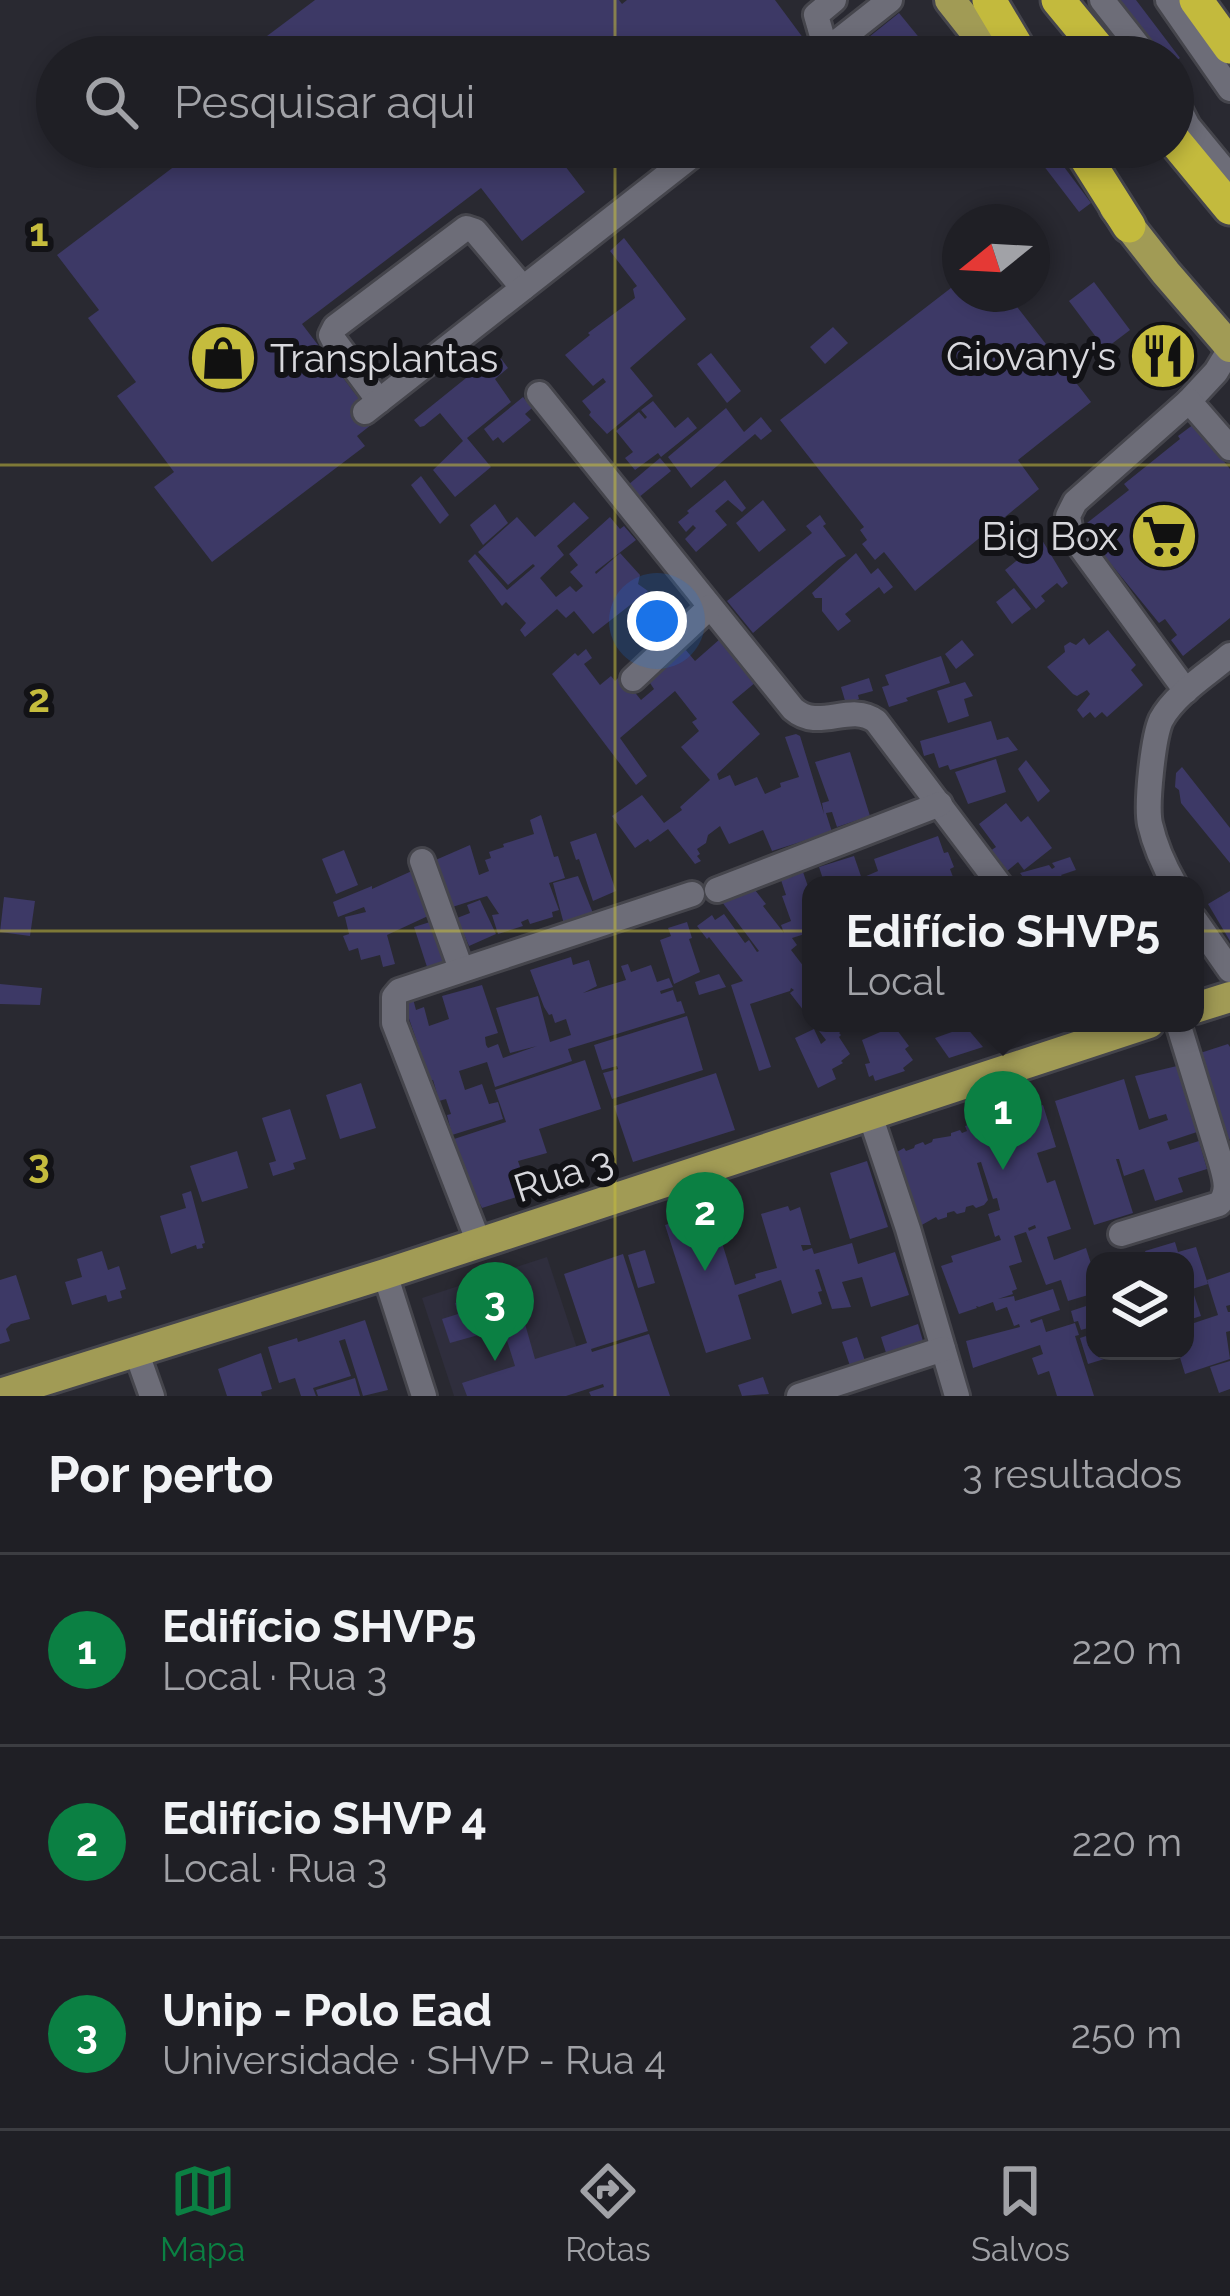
<!DOCTYPE html>
<html lang="pt">
<meta charset="utf-8">
<style>
:root{--surface:#1f1f25;--page:#2c2c32;--text:#f1f3f6;--muted:#a1a2a7;--line:#3c3d42;--accent:#0b8043}
body{margin:0;font-family:Raleway,sans-serif;background:var(--page);color:var(--text)}
.controls{position:absolute;right:36px;bottom:36px;display:grid;overflow:hidden;border-radius:24px;box-shadow:0 6px 18px #0003}
.controls button{width:108px;height:108px;display:grid;place-items:center;padding:0;border:0;border-bottom:3px solid var(--line);background:var(--surface);color:var(--text);font:60px sans-serif}
.compass{position:absolute;left:942px;top:204px;width:108px;height:108px;border-radius:50%;background:var(--surface);box-shadow:0 6px 18px #0003;rotate:252deg}
.you{position:absolute;left:657px;top:621px;width:42px;height:42px;margin:-30px;border:9px solid #fff;border-radius:50%;background:#1a73e8;box-shadow:0 0 0 18px #1a73e833}
.badge{display:grid;place-items:center;width:78px;height:78px;border-radius:50%;background:var(--accent);color:#fff;font-size:39px;font-weight:700}
.pin{position:absolute;translate:-50% -99px;filter:drop-shadow(0 3px 6px #0008)}
.pin::after{content:'';position:absolute;top:63px;width:42px;height:36px;background:inherit;clip-path:polygon(0 0,100% 0,50% 100%)}
.popup{position:absolute;left:802px;top:876px;width:402px;height:156px;box-sizing:border-box;display:grid;place-content:center;border-radius:24px;background:var(--surface);filter:drop-shadow(0 3px 9px #0005);font-size:39px;white-space:nowrap;color:var(--muted)}
.popup b{font-size:45px;color:var(--text)}
.popup::after{content:'';position:absolute;left:50%;top:100%;margin-left:-24px;border:24px solid transparent;border-top-color:var(--surface)}
.list{margin:0;padding:0;list-style:none}
h2{display:flex;justify-content:space-between;align-items:center;height:156px;margin:0;padding:0 48px;font-size:51px}
h2 small{font-size:39px;font-weight:400;color:var(--muted)}
.list li{display:grid;grid-template-columns:78px 1fr auto;gap:36px;align-items:center;box-sizing:border-box;height:192px;padding:0 48px;border-top:3px solid var(--line)}
.list b{display:block;font-size:45px;white-space:nowrap}
.list p{margin:0;font-size:39px;white-space:nowrap;color:var(--muted)}
.list em{font-size:39px;font-style:normal;color:var(--muted)}
.icon{flex:none;width:66px;height:66px;fill:none;stroke:currentColor;stroke-width:2;stroke-linecap:round;stroke-linejoin:round}
.map{position:relative;flex:none;width:1230px;height:1396px;overflow:hidden}
.search{position:absolute;background:var(--surface);box-shadow:0 6px 18px #0003;left:36px;right:36px;top:36px;height:132px;display:flex;align-items:center;gap:30px;box-sizing:border-box;padding:0 42px;border-radius:66px;color:var(--muted);font-size:45px}
.sheet{height:732px;background:var(--surface)}
nav{display:flex;justify-content:space-around;align-items:center;box-sizing:border-box;height:168px;border-top:3px solid var(--line);background:var(--surface);font-size:33px;color:var(--muted)}
nav a{display:grid;justify-items:center;gap:6px}
nav .on{color:var(--accent)}
.map>svg:first-child{display:block}
.built{fill:#2f2e3d}
.building{fill:#3d3966}
.lines{fill:none;stroke-linecap:round;stroke-linejoin:round}
.minor-casing{stroke:#45454c;stroke-width:30}
.major-casing{stroke:#45454c;stroke-width:36}
.highway-casing{stroke:#45454c;stroke-width:39}
.minor{stroke:#6d6d78;stroke-width:24}
.major{stroke:#a19b55;stroke-width:30}
.highway{stroke:#c3ba3d;stroke-width:33}
.grid{fill:none;stroke:#c5bc3d;stroke-width:3;stroke-opacity:0.55}
.labels{text-anchor:middle;dominant-baseline:central;stroke-width:12;stroke-linejoin:round;paint-order:stroke}
.poi-label{font-size:39px;fill:#d8d8dd;stroke:#121216;text-anchor:end}
.street-label{font-size:39px;fill:#d8d8dd;stroke:#121216}
.grid-label{font-size:39px;text-anchor:middle;font-weight:bold;fill:#c5bc3d;stroke:#121216;stroke-width:12;stroke-linejoin:round;paint-order:stroke}
</style>
<div class="map">
<svg width="1230" height="1396" viewBox="0 0 1230 1396">
<rect width="100%" height="100%" fill="#292931"/>
<polygon class="built" points="547,1257 590,1388 564,1396 454,1396 422,1298"/>
<g class="building">
<polygon points="315,0 619,0 622,4 627,0 775,0 815,54 811,57 239,57"/>
<polygon points="1119,0 1136,0 1180,58 1173,63 1173,57 1163,57"/>
<polygon points="899,13 935,57 844,57"/>
<polygon points="200,147 580,147 562,162 585,192 522,241 481,188 302,324 376,421 357,436 365,446 212,562 154,487 174,472 117,396 136,382 88,318 99,310 57,255"/>
<polygon points="1050,148 1091,203 1079,212 1037,157"/>
<polygon points="624,238 686,319 630,368 653,396 607,434 589,415 591,412 582,401 606,382 603,378 593,386 565,355 590,335 588,333 635,298 633,289 637,286 610,251"/>
<polygon points="960,281 960,294 1007,294 1091,402 1018,460 1039,489 915,591 884,552 875,560 862,544 867,540 860,530 864,527 780,420"/>
<polygon points="1094,282 1130,330 1105,349 1069,301"/>
<polygon points="833,327 848,343 825,364 810,347"/>
<polygon points="1165,332 1185,364 1162,380 1159,380 1139,349"/>
<polygon points="497,353 508,368 495,379 511,402 467,438 491,467 455,497 433,470 463,441 440,413 424,426 420,427 414,420"/>
<polygon points="711,353 741,391 727,403 697,364"/>
<polygon points="523,397 532,408 525,414 531,420 503,443 498,437 493,441 484,429"/>
<polygon points="653,401 675,428 688,417 697,428 661,457 658,453 635,470 625,458 633,452 616,431 639,412 645,419 647,417 641,410"/>
<polygon points="726,408 744,432 761,417 772,431 761,440 755,434 691,488 668,457"/>
<polygon points="1194,424 1230,469 1230,618 1183,656 1171,640 1177,635 1165,619 1159,623 1102,553 1108,549 1087,523 1129,490 1124,484 1180,439 1178,436"/>
<polygon points="660,458 671,471 638,498 628,485"/>
<polygon points="421,476 449,515 440,524 411,485"/>
<polygon points="725,480 746,508 742,512 728,500 715,511 727,525 696,552 685,539 696,528 693,525 686,532 678,522 689,513 687,511"/>
<polygon points="763,500 786,530 759,552 736,523"/>
<polygon points="574,502 589,518 557,546 564,555 540,578 556,597 570,586 576,592 583,586 570,572 578,565 569,554 610,517 620,529 624,526 636,540 595,572 596,574 620,553 640,575 638,584 648,591 593,634 574,611 566,618 557,609 525,637 520,630 526,623 506,602 502,606 468,561 475,554 507,590 535,566 533,564 508,585 478,552 517,517 535,537"/>
<polygon points="495,504 508,523 483,545 470,525"/>
<polygon points="820,515 826,524 823,526 846,556 838,560 753,633 727,601 812,533 806,526"/>
<polygon points="1042,540 1068,583 1062,588 1057,583 1041,596 1045,601 1036,609 1005,570"/>
<polygon points="856,553 871,574 878,568 893,587 884,594 879,587 845,614 851,621 838,631 822,611 822,598 815,598 812,593"/>
<polygon points="1014,588 1031,609 1012,624 996,602"/>
<polygon points="1108,630 1136,665 1131,670 1143,685 1107,717 1102,712 1095,718 1090,712 1083,718 1077,710 1090,694 1087,690 1077,696 1073,694 1047,667 1065,652 1064,646 1070,642 1076,645 1084,638 1089,645"/>
<polygon points="720,639 756,682 732,702 760,734 717,774 719,780 730,775 735,786 757,777 765,794 781,787 780,783 799,777 785,737 796,734 800,736 824,814 822,803 829,801 815,762 850,752 870,816 837,827 832,812 826,813 832,832 772,851 763,830 729,844 720,826 708,835 706,843 697,849 700,854 697,856 701,861 695,864 668,829 650,842 648,839 635,848 612,816 642,795 664,823 682,810 680,807 710,780 681,747 699,731 692,722 697,719 675,691 620,738 647,776 636,785 552,674 575,653 578,656 586,649 592,658 584,664 600,685 611,676 615,681 621,675 641,700 654,689 644,674 680,643 695,661"/>
<polygon points="962,640 974,655 956,669 945,654"/>
<polygon points="941,656 950,683 906,698 908,701 889,707 882,687 889,685 885,675"/>
<polygon points="869,678 873,691 858,695 859,699 846,704 841,687"/>
<polygon points="965,682 973,696 964,699 969,716 948,723 937,691"/>
<polygon points="991,721 997,740 1008,737 1018,750 950,770 948,765 939,768 934,753 924,756 920,741"/>
<polygon points="996,759 1006,792 968,804 955,772"/>
<polygon points="1026,760 1050,791 1038,802 1018,769"/>
<polygon points="1182,767 1230,828 1230,863 1181,803 1179,790 1175,787 1176,773"/>
<polygon points="1006,803 1021,822 1028,816 1052,848 1024,870 1018,862 1006,872 990,851 996,847 979,824"/>
<polygon points="541,815 554,857 558,856 565,878 549,883 559,910 552,912 553,917 530,924 528,919 521,922 523,926 498,934 492,915 499,914 487,896 446,909 431,862 470,845 479,875 489,871 485,860 491,858 489,852 504,847 503,844 534,834 530,820"/>
<polygon points="596,833 616,891 593,901 579,859 576,860 570,842"/>
<polygon points="938,836 944,853 948,852 954,867 950,869 956,885 867,885 864,877 878,871 874,859"/>
<polygon points="344,850 358,885 336,894 322,859"/>
<polygon points="854,856 864,885 825,885 819,867"/>
<polygon points="1070,857 1076,870 1061,875 1069,885 1029,885 1020,873 1049,865 1052,869 1055,867 1052,863"/>
<polygon points="414,870 428,916 387,935 395,964 383,967 380,955 361,960 358,948 349,951 343,936 349,934 345,917 366,912 364,907 338,917 333,902 372,886 372,889"/>
<polygon points="803,872 811,895 811,932 792,938 797,945 791,950 811,976 811,1020 790,993 794,990 791,988 790,991 750,1004 771,1067 759,1071 731,985 743,981 709,937 707,939 697,926 712,915 715,920 724,914 745,943 749,940 757,952 759,951 716,894 748,881 766,904 763,906 784,933 781,925 791,921 782,896 786,895 781,880"/>
<polygon points="578,876 595,918 565,928 553,883"/>
<polygon points="1230,891 1230,941 1208,904"/>
<polygon points="4,897 35,901 30,936 0,932"/>
<polygon points="480,900 496,934 469,946 457,918 470,913 467,905"/>
<polygon points="430,922 445,966 428,970 414,927"/>
<polygon points="687,922 692,938 689,939 700,972 674,984 660,940 671,936 668,928"/>
<polygon points="571,957 573,965 589,960 597,986 583,993 626,980 621,966 628,964 631,972 651,965 657,982 669,978 673,987 660,991 661,994 673,990 677,1002 681,1001 685,1013 568,1049 572,1061 495,1087 487,1062 459,1071 465,1090 482,1084 489,1104 498,1102 503,1119 452,1135 447,1115 451,1114 446,1099 439,1101 433,1080 427,1082 423,1069 426,1068 406,1010 412,995 416,1010 424,1007 429,1026 449,1019 442,996 482,985 498,1033 485,1037 486,1045 488,1048 498,1044 503,1058 537,1046 510,1053 496,1008 538,996 550,1042 571,1035 566,1019 555,1023 552,1014 549,1015 544,1007 530,970"/>
<polygon points="719,974 726,987 699,995 695,982"/>
<polygon points="0,984 42,988 40,1005 0,1004"/>
<polygon points="687,1016 703,1070 612,1099 603,1073 618,1069 617,1066 602,1070 594,1045"/>
<polygon points="813,1023 845,1023 847,1026 839,1033 841,1035 839,1037 850,1054 841,1061 843,1063 832,1069 836,1079 818,1088 795,1038 814,1029 821,1044 826,1040"/>
<polygon points="894,1026 909,1046 905,1049 913,1060 903,1068 905,1071 875,1081 873,1075 869,1077 865,1064 870,1063 862,1040"/>
<polygon points="966,1027 983,1047 949,1058 935,1038"/>
<polygon points="1228,1044 1230,1047 1230,1140 1219,1124 1194,1055"/>
<polygon points="585,1060 601,1109 539,1129 547,1153 518,1161 529,1193 482,1208 480,1204 457,1214 453,1203 475,1193 451,1140 506,1122 495,1090"/>
<polygon points="1177,1066 1197,1132 1167,1142 1170,1150 1199,1141 1207,1169 1178,1178 1183,1192 1155,1201 1144,1169 1124,1176 1119,1159 1116,1159 1133,1213 1094,1225 1055,1101 1124,1079 1139,1130 1168,1120 1166,1114 1149,1119 1135,1076"/>
<polygon points="716,1073 735,1130 633,1162 614,1106"/>
<polygon points="361,1083 376,1128 340,1139 326,1095"/>
<polygon points="1043,1105 1056,1147 1037,1153 1047,1183 1055,1180 1071,1229 1047,1237 1054,1260 1086,1248 1095,1276 1095,1293 1068,1301 1061,1280 1046,1285 1026,1232 1036,1228 1035,1225 1028,1228 1029,1231 1014,1236 1022,1262 1009,1266 1017,1289 1012,1291 1013,1294 998,1299 1014,1296 1015,1301 1053,1289 1060,1310 1030,1320 1031,1323 1042,1319 1046,1332 1075,1323 1079,1335 1075,1336 1094,1396 1057,1396 1049,1371 1038,1375 1032,1358 1043,1354 1040,1345 973,1368 966,1341 1020,1327 1019,1324 1014,1326 1007,1307 996,1311 993,1302 979,1307 976,1306 977,1308 959,1314 941,1266 953,1262 951,1256 1001,1240 999,1235 995,1237 988,1214 1000,1210 997,1198 993,1199 981,1162 977,1163 988,1200 984,1205 976,1208 973,1205 966,1207 965,1212 957,1214 954,1211 947,1213 947,1217 938,1220 936,1217 920,1226 895,1153 904,1148 906,1151 914,1148 915,1145 923,1142 925,1145 932,1142 933,1139 951,1136 951,1133 960,1130 962,1133 967,1131 965,1126 1007,1112 1008,1116"/>
<polygon points="290,1109 306,1159 293,1163 295,1169 273,1176 269,1163 276,1161 262,1118"/>
<polygon points="237,1151 248,1188 202,1202 190,1166"/>
<polygon points="867,1161 888,1227 850,1239 830,1173"/>
<polygon points="191,1191 205,1243 202,1244 203,1248 197,1249 196,1245 171,1254 160,1216 186,1208 182,1194"/>
<polygon points="788,1206 790,1211 800,1207 811,1245 801,1245 803,1251 812,1248 814,1254 852,1243 858,1264 895,1252 909,1295 871,1307 862,1277 842,1282 851,1307 832,1309 819,1269 815,1270 822,1291 818,1292 822,1304 792,1314 781,1280 738,1295 751,1339 706,1353 665,1225 682,1220 681,1216 693,1212 694,1216 712,1210 735,1285 756,1278 755,1274 777,1268 761,1214"/>
<polygon points="1175,1242 1178,1252 1196,1247 1208,1284 1192,1289 1201,1316 1185,1321 1185,1261 1136,1260 1147,1256 1145,1251"/>
<polygon points="645,1250 655,1283 638,1288 628,1255"/>
<polygon points="102,1251 108,1270 119,1266 126,1289 120,1291 122,1298 108,1302 106,1295 72,1305 65,1282 82,1277 77,1259"/>
<polygon points="623,1254 648,1331 591,1349 592,1352 649,1334 670,1396 591,1396 589,1392 604,1387 603,1384 566,1396 467,1396 462,1383 515,1366 503,1328 450,1343 442,1319 458,1314 455,1303 491,1292 497,1311 502,1309 497,1292 501,1291 497,1281 519,1274 524,1290 516,1292 535,1359 587,1343 564,1274"/>
<polygon points="1230,1272 1230,1305 1226,1306 1228,1312 1230,1312 1230,1331 1226,1332 1230,1359 1185,1374 1178,1351 1185,1351 1185,1326 1218,1315 1207,1280"/>
<polygon points="16,1275 30,1319 11,1324 6,1329 10,1341 0,1344 0,1280"/>
<polygon points="1095,1303 1095,1326 1081,1330 1078,1321 1074,1322 1071,1311"/>
<polygon points="365,1320 388,1390 363,1396 345,1339 339,1341 351,1376 313,1388 316,1396 301,1396 295,1378 279,1383 268,1347 297,1338 298,1342"/>
<polygon points="918,1324 923,1341 921,1344 887,1356 881,1337"/>
<polygon points="1095,1333 1095,1351 1109,1351 1111,1357 1088,1364 1080,1338"/>
<polygon points="857,1337 866,1364 851,1369 842,1342"/>
<polygon points="261,1353 272,1389 261,1392 262,1396 227,1396 218,1369"/>
<polygon points="1230,1361 1230,1389 1219,1393 1210,1367"/>
<polygon points="763,1377 769,1394 742,1396 738,1385"/>
<polygon points="355,1378 360,1396 318,1396 316,1390"/>
</g>
<g class="lines">
<defs>
<g id="minor">
<polyline points="1102,0 1147,57"/>
<polyline points="1168,0 1230,89"/>
<polyline points="826,50 816,15 834,0"/>
<polyline points="818,57 890,0"/>
<polyline points="1173,97 1188,126 1230,177"/>
<path d="M 539,394 L 793,709 C 819,732 849,702 876,721 L 1000,885"/>
<polyline points="379,401 333,339 331,335 335,327 466,228 475,231 523,288"/>
<polyline points="1189,401 1216,372 1230,349"/>
<polyline points="365,412 703,147"/>
<polyline points="633,679 710,607"/>
<polyline points="1186,691 1071,534 1068,516 1075,502 1189,401 1230,448"/>
<polyline points="422,861 461,969"/>
<path d="M 1175,885 C 1164,866 1155,846 1150,824 C 1146,805 1153,738 1161,720 C 1175,694 1208,674 1230,655"/>
<polyline points="717,890 940,804"/>
<polyline points="1195,920 1230,970"/>
<polyline points="870,1115 908,1229 957,1396"/>
<path d="M 1121,1234 L 1219,1204 C 1230,1191 1225,1178 1221,1163 L 1178,1023"/>
<polyline points="479,1243 394,1023 394,997 399,991 692,894"/>
<polyline points="385,1274 424,1396"/>
<polyline points="136,1351 152,1396"/>
<polyline points="799,1396 943,1349"/>
</g>
<g id="major">
<polyline points="950,0 995,57"/>
<polyline points="1115,208 1166,273 1230,347"/>
<polyline points="1195,1008 1230,997"/>
<polyline points="0,1394 385,1274 1149,1023"/>
</g>
<g id="highway">
<polyline points="989,0 1023,57"/>
<polyline points="1058,0 1105,57"/>
<polyline points="1196,0 1230,47"/>
<polyline points="1173,139 1230,208"/>
<polyline points="1079,147 1129,226"/>
</g>
</defs>
<use href="#minor" class="minor-casing"/>
<use href="#major" class="major-casing"/>
<use href="#highway" class="highway-casing"/>
<use href="#minor" class="minor"/>
<use href="#major" class="major"/>
<use href="#highway" class="highway"/>
</g>
<path class="grid" d="M 615,0 L 615,57M 615,147 L 615,1396M 0,465 L 1230,465M 0,931 L 1230,931"/>
<defs>
<symbol id="restaurant-disc" viewBox="-11 -11 22 22"><circle r="9.5" fill="#c5bc3d" stroke="#121216"/><path d="M-5-6h1v4h1v-4h1v4h1v-4h1v5L-1.5 .5V6h-2V.5L-5-1ZM5-6V6H3V1.5H1.5Q1.5-4 5-6Z" fill="#111"/></symbol>
<symbol id="shop-disc" viewBox="-11 -11 22 22"><circle r="9.5" fill="#c5bc3d" stroke="#121216"/><path d="M-5-2.5h2.3a2.7 3.5 0 0 1 5.4 0H5L5.5 6h-11ZM-1.5-2.5h3a1.5 2.3 0 0 0-3 0Z" fill="#111"/></symbol>
<symbol id="supermarket-disc" viewBox="-11 -11 22 22"><circle r="9.5" fill="#c5bc3d" stroke="#121216"/><path d="M-6-5.5h2.5l.6 2H6L4.5 2H-2.5L-4.4-4H-6ZM-1.5 3.2a1.3 1.3 0 1 0 .1 0ZM3 3.2a1.3 1.3 0 1 0 .1 0Z" fill="#111"/></symbol>
</defs>
<g fill-rule="evenodd">
<use href="#restaurant-disc" x="1125" y="318" width="76" height="76"/>
<use href="#shop-disc" x="185" y="320" width="76" height="76"/>
<use href="#supermarket-disc" x="1126" y="498" width="76" height="76"/>
</g>
<g class="labels">
<g class="poi-label">
<text x="1116" y="356">Giovany's</text>
<text x="270" y="358" text-anchor="start">Transplantas</text>
<text x="1118" y="536">Big Box</text>
</g>
<g class="street-label">
<text transform="translate(563 1174) rotate(-18)">Rua 3</text>
</g>
</g>
<g class="grid-label">
<text x="39" y="246">1</text>
<text x="39" y="712">2</text>
<text x="39" y="1177">3</text>
</g>
</svg>
<div class="controls">
<button><svg class="icon" aria-label="layers" viewBox="0 0 24 24"><path d="M12 4l9 5-9 5-9-5zM3 14l9 5 9-5"/></svg></button>
</div>
<svg class="compass" viewBox="-18 -18 36 36"><path d="M0-13l5 13h-10z" fill="#e53935"/><path d="M0 13l5-13h-10z" fill="#a1a2a7"/></svg>
<div class="you"></div>
<div class="pin badge" style="left:1003px;top:1170px">1</div>
<div class="popup"><b>Edifício SHVP5</b>Local</div>
<div class="pin badge" style="left:705px;top:1271px">2</div>
<div class="pin badge" style="left:495px;top:1361px">3</div>
<div class="search"><svg class="icon" aria-label="search" viewBox="0 0 24 24"><circle cx="10" cy="10" r="6"/><path d="M15 15l6 6"/></svg>Pesquisar aqui</div>
</div>
<section class="sheet">
<h2>Por perto<small>3 resultados</small></h2>
<ul class="list">
<li><span class="badge">1</span><div><b>Edifício SHVP5</b><p>Local · Rua 3</p></div><em>220 m</em></li>
<li><span class="badge">2</span><div><b>Edifício SHVP 4</b><p>Local · Rua 3</p></div><em>220 m</em></li>
<li><span class="badge">3</span><div><b>Unip - Polo Ead</b><p>Universidade · SHVP - Rua 4</p></div><em>250 m</em></li>
</ul>
</section>
<nav>
<a class="on"><svg class="icon" aria-label="map" viewBox="0 0 24 24"><path d="M3 6l6-2 6 2 6-2v14l-6 2-6-2-6 2zM9 4v14M15 6v14"/></svg>Mapa</a>
<a><svg class="icon" aria-label="directions" viewBox="0 0 24 24"><path d="M12 3l9 9-9 9-9-9zM9 14v-3h6M13 9l2 2-2 2"/></svg>Rotas</a>
<a><svg class="icon" aria-label="saved" viewBox="0 0 24 24"><path d="M7 4h10v16l-5-4-5 4z"/></svg>Salvos</a>
</nav>
